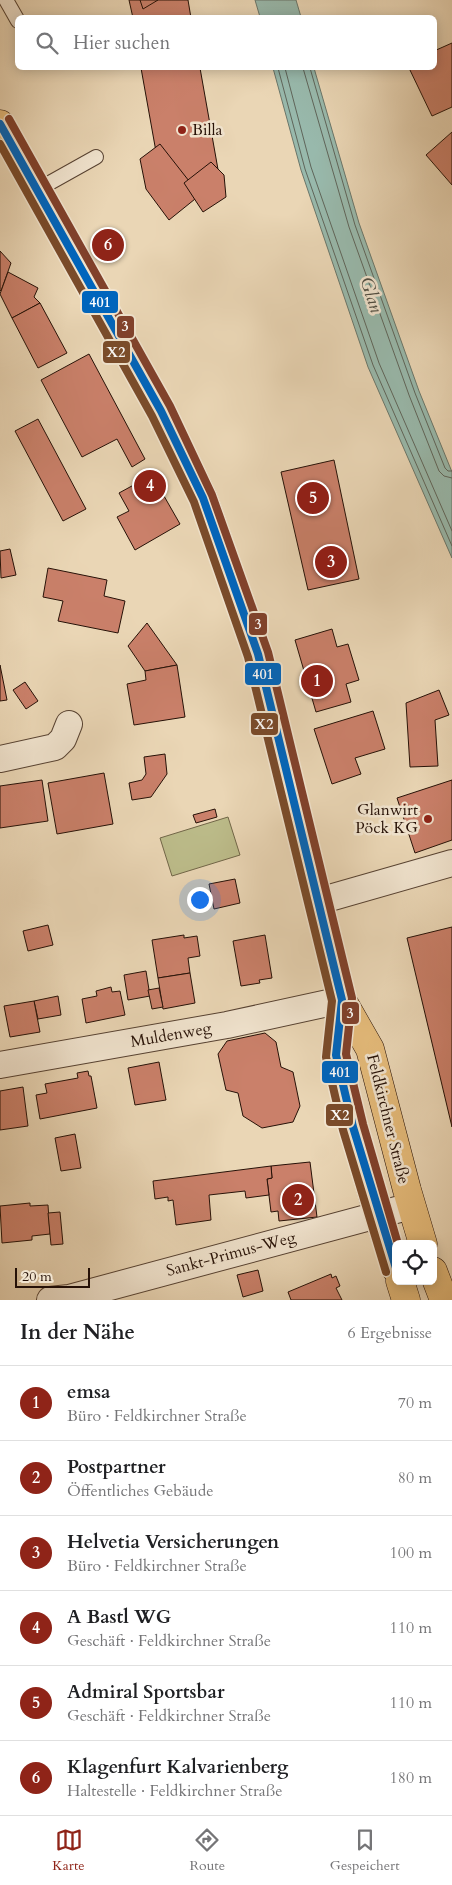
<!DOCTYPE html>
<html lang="de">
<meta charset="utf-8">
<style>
:root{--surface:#fff;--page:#f6f6f6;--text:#202124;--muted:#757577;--line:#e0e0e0;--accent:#8f2418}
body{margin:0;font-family:Cardo,serif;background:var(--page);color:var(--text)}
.controls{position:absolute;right:15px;bottom:15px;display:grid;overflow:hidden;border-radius:8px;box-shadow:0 2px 12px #0003}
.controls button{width:45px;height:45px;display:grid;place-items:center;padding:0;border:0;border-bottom:1px solid var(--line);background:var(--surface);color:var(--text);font:25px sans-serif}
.scale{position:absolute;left:15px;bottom:12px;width:75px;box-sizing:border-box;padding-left:5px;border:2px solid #261107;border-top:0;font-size:14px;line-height:18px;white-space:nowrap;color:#261107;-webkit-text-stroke:4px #f1e4cf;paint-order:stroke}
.you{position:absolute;left:199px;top:899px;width:18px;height:18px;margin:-12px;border:4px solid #fff;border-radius:50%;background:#1a73e8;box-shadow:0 0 0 8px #1a73e833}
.badge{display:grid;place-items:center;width:32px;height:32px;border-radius:50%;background:var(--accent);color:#fff;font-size:16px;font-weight:700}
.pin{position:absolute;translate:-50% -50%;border:2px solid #fff;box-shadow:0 1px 5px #0006}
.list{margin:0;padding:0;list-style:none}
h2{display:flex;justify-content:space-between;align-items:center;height:65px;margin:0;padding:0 20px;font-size:21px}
h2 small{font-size:16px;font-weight:400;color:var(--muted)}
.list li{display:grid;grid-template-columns:32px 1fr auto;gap:15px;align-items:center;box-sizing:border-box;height:75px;padding:0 20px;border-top:1px solid var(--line)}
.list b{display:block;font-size:19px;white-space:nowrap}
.list p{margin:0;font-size:16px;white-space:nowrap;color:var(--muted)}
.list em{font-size:16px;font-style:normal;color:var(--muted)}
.icon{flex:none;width:28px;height:28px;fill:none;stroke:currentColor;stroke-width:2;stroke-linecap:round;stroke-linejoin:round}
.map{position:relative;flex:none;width:452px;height:1300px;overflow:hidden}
.search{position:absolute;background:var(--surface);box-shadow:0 2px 12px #0003;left:15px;right:15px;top:15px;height:55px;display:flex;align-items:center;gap:12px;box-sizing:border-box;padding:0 18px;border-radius:8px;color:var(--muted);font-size:19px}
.sheet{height:515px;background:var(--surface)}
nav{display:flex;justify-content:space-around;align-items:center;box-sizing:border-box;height:70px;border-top:1px solid var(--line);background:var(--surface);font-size:14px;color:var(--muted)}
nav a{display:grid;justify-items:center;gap:2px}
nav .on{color:var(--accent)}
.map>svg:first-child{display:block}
.green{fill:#bcbc8a;stroke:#716648}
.water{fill:#98b9ac;stroke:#6a766a}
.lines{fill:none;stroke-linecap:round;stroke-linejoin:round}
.shore{stroke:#5f655a;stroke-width:1}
.building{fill:#ca806a;stroke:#261107}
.lane-casing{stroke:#574232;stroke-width:16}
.street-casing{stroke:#574232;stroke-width:28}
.primary-casing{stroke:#261107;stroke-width:29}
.lane{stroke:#f1e4cf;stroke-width:14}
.street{stroke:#f1e4cf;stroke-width:26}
.primary{stroke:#e5bb7a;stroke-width:28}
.bus-1-casing{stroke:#f1e4cf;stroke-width:11}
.bus-2-casing{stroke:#f1e4cf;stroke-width:11}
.bus-3-casing{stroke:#f1e4cf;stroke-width:11}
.bus-1{stroke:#0065bd;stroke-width:8}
.bus-2{stroke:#7a4b2a;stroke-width:8}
.bus-3{stroke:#81412b;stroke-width:8}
.poi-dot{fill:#8f2418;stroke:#f1e4cf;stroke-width:2}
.labels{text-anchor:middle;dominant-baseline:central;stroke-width:5;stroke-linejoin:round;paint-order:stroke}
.poi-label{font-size:16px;fill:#261107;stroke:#f1e4cf;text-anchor:start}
.street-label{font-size:16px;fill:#261107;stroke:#f1e4cf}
.water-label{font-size:18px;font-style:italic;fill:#4e4c41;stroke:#f1e4cf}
.line-badge{stroke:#f1e4cf;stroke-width:2}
.badge-label{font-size:14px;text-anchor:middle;font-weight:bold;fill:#fff}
</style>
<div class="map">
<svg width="452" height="1300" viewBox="0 0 452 1300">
<rect width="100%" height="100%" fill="#ead6b5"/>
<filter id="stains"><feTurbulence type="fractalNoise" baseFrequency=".004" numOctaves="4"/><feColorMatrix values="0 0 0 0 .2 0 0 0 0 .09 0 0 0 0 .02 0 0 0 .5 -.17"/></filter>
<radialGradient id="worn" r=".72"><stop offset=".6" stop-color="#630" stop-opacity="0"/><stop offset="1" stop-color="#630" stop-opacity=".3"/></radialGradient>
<polygon class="green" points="228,817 240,855 172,876 160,838"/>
<g class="water">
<polygon points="255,0 296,0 301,17 260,17"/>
<polygon points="273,68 314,68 359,223 419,391 452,472 452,558 368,367 301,170"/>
</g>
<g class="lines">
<g class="shore">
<polyline points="278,68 305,169 373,365 452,546"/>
<polyline points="285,68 311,167 379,363 452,531"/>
<polyline points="303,68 349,227 409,395 439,471 444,476 452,478"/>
<polyline points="310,68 355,225 415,393 445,468 448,471 452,471"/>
</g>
</g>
<g class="building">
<polygon points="129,0 188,0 191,18 133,18"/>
<polygon points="140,0 158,0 143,9"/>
<polygon points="452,43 452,107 432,116 409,68 434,68 434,51"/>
<polygon points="141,68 200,68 222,192 165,202"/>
<polygon points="452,132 452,185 426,155"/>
<polygon points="160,144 200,195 169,220 146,189 140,159"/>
<polygon points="211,162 224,175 226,197 203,212 184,183"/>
<polygon points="0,251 11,263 1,291 0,290"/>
<polygon points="8,272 38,288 34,297 40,303 12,318 0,294"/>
<polygon points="40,303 67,353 38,368 12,318"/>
<polygon points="89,354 145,459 132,467 117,439 82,457 41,380"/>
<polygon points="38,419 86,509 63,521 15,431"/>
<polygon points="334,460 359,579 308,590 281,472"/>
<polygon points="152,475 180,524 135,550 117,517 129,511 119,493"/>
<polygon points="10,549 16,575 1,578 0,551"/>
<polygon points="48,568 107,580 104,596 125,601 118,633 58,621 63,601 43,597"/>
<polygon points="147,623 177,665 145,671 128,646"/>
<polygon points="332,629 337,647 348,644 359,680 346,684 351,702 316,712 295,640"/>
<polygon points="0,665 7,700 0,701"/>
<polygon points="177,665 185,717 134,725 127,684 146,680 145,671"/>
<polygon points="25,682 38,701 26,709 13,690"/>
<polygon points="439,690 449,715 435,720 438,766 410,767 406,703"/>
<polygon points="373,711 385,749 355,758 361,774 332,784 314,729"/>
<polygon points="165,754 167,774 151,797 132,800 129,783 142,780 146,774 144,757"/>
<polygon points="104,773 113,824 57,834 48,783"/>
<polygon points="42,780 48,821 0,828 0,786"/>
<polygon points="452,780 452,840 415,853 397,798"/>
<polygon points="215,809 217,817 196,823 193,815"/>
<polygon points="235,879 240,903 214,909 209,884"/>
<polygon points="48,925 53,945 28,951 23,931"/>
<polygon points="452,927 452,1127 407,938"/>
<polygon points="184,935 184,938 197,936 200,956 188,958 190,973 158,978 152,940"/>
<polygon points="265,935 272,978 259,980 260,983 241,986 233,941"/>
<polygon points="146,971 150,996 128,1000 124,975"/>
<polygon points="190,973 195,1003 163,1009 158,978"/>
<polygon points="111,987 112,992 120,991 125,1015 86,1023 82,999 97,996 96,991"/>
<polygon points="159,988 163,1007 152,1009 148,990"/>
<polygon points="58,996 61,1015 38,1019 34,1001"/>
<polygon points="34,1001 40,1032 10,1037 4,1006"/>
<polygon points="265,1033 276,1042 281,1067 293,1072 300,1106 293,1122 262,1128 243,1116 238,1093 226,1090 218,1054 227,1041"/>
<polygon points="159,1062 166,1100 135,1105 128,1068"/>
<polygon points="88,1071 89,1076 91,1076 97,1108 40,1119 36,1095 47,1093 45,1084 78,1078 77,1073"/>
<polygon points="23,1087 28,1126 0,1130 0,1091"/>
<polygon points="75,1134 81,1168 61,1171 55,1138"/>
<polygon points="310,1162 317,1217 279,1221 278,1211 271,1212 267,1179 272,1178 271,1166"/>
<polygon points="271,1166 272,1178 267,1179 269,1195 246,1198 245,1191 209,1195 211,1220 176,1225 173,1200 168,1201 168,1197 155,1199 153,1181"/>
<polygon points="30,1203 30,1206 48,1205 50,1234 32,1236 32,1240 2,1243 0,1206"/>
<polygon points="60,1212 63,1244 51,1245 48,1213"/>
<polygon points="258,1270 263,1291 243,1297 237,1275"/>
<polygon points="331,1274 332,1278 336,1276 340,1286 336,1288 342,1300 291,1300 288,1292"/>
</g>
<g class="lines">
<defs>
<g id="lane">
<polyline points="6,0 18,21"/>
<polyline points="37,190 96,157"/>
</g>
<g id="street">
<polyline points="0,759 55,747 63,739 69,724"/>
<polyline points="319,901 452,863"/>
<polyline points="0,1065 227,1025 342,1000"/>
<polyline points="50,1300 69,1298 411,1206"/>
</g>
<g id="primary">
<polyline points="0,124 161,411 203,498 258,654 342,1000 370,1049 407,1190 423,1244"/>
<polyline points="342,1000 336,1055 353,1127 378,1214 396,1269"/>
<polyline points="433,1271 444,1300"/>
<polyline points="400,1281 406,1300"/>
</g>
</defs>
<use href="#lane" class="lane-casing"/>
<use href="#street" class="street-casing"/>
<use href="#primary" class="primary-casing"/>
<use href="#lane" class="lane"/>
<use href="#street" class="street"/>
<use href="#primary" class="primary"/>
<defs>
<polyline id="bus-1" points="0,124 161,411 203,498 258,654 342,1000 336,1055 353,1127 396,1268"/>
<polyline id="bus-2" points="0,144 152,416 194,502 248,657 332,1001 326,1057 343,1130 386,1272"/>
<polyline id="bus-3" points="9,119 170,406 212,495 268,652 352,998 346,1054 363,1124 398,1244"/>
</defs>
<use href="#bus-1" class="bus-1-casing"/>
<use href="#bus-2" class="bus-2-casing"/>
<use href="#bus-3" class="bus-3-casing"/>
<use href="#bus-1" class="bus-1"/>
<use href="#bus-2" class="bus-2"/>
<use href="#bus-3" class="bus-3"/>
</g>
<g class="poi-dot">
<circle cx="182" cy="130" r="5"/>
<circle cx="428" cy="819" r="5"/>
</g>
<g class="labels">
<g class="poi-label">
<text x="192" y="130">Billa</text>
<text x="418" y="810" text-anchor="end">Glanwirt<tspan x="418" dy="18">Pöck KG</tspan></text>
</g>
<g class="street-label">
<text transform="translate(171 1035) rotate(-10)">Muldenweg</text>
<text transform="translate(388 1119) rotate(76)">Feldkirchner Straße</text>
<text transform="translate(231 1254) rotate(-15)">Sankt-Primus-Weg</text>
</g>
<g class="water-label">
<text transform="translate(371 295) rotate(72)">Glan</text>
</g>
</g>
<g class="line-badge">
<rect x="81" y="290" width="38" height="24" rx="5" fill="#0065bd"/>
<rect x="116" y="315" width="19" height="24" rx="5" fill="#81412b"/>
<rect x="102" y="340" width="29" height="24" rx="5" fill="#7a4b2a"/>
<rect x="248" y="612" width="20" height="24" rx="5" fill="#81412b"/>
<rect x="244" y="662" width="38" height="24" rx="5" fill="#0065bd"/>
<rect x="250" y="712" width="29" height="24" rx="5" fill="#7a4b2a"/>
<rect x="341" y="1001" width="19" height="24" rx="5" fill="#81412b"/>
<rect x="321" y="1060" width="38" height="24" rx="5" fill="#0065bd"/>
<rect x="325" y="1103" width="29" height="24" rx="5" fill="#7a4b2a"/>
</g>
<g class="badge-label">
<text x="100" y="307">401</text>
<text x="125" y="331">3</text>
<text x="116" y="357">X2</text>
<text x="258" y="629">3</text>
<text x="263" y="679">401</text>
<text x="264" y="729">X2</text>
<text x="350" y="1018">3</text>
<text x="340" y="1077">401</text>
<text x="340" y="1120">X2</text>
</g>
<rect width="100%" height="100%" filter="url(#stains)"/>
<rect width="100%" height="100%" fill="url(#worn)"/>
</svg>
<div class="controls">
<button><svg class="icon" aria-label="locate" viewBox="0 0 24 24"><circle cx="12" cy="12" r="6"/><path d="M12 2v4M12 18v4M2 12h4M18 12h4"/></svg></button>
</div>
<div class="scale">20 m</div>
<div class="you"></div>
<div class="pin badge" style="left:317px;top:681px">1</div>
<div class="pin badge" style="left:298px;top:1200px">2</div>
<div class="pin badge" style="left:331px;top:562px">3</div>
<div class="pin badge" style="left:150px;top:486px">4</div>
<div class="pin badge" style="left:313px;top:498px">5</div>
<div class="pin badge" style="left:108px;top:245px">6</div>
<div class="search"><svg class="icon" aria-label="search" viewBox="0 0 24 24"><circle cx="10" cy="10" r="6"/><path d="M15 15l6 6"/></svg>Hier suchen</div>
</div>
<section class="sheet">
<h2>In der Nähe<small>6 Ergebnisse</small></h2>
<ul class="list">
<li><span class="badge">1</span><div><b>emsa</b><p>Büro · Feldkirchner Straße</p></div><em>70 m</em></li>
<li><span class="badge">2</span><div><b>Postpartner</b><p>Öffentliches Gebäude</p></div><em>80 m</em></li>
<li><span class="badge">3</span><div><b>Helvetia Versicherungen</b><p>Büro · Feldkirchner Straße</p></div><em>100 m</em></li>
<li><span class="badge">4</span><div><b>A Bastl WG</b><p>Geschäft · Feldkirchner Straße</p></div><em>110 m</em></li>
<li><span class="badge">5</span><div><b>Admiral Sportsbar</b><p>Geschäft · Feldkirchner Straße</p></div><em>110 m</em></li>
<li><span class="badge">6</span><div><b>Klagenfurt Kalvarienberg</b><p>Haltestelle · Feldkirchner Straße</p></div><em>180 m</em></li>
</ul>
</section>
<nav>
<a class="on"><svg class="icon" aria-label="map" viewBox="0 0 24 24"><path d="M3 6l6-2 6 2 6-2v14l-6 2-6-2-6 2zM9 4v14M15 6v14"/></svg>Karte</a>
<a><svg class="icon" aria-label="directions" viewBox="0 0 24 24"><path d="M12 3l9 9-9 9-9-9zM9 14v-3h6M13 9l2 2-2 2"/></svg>Route</a>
<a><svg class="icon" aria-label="saved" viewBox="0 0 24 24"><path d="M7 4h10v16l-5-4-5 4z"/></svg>Gespeichert</a>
</nav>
